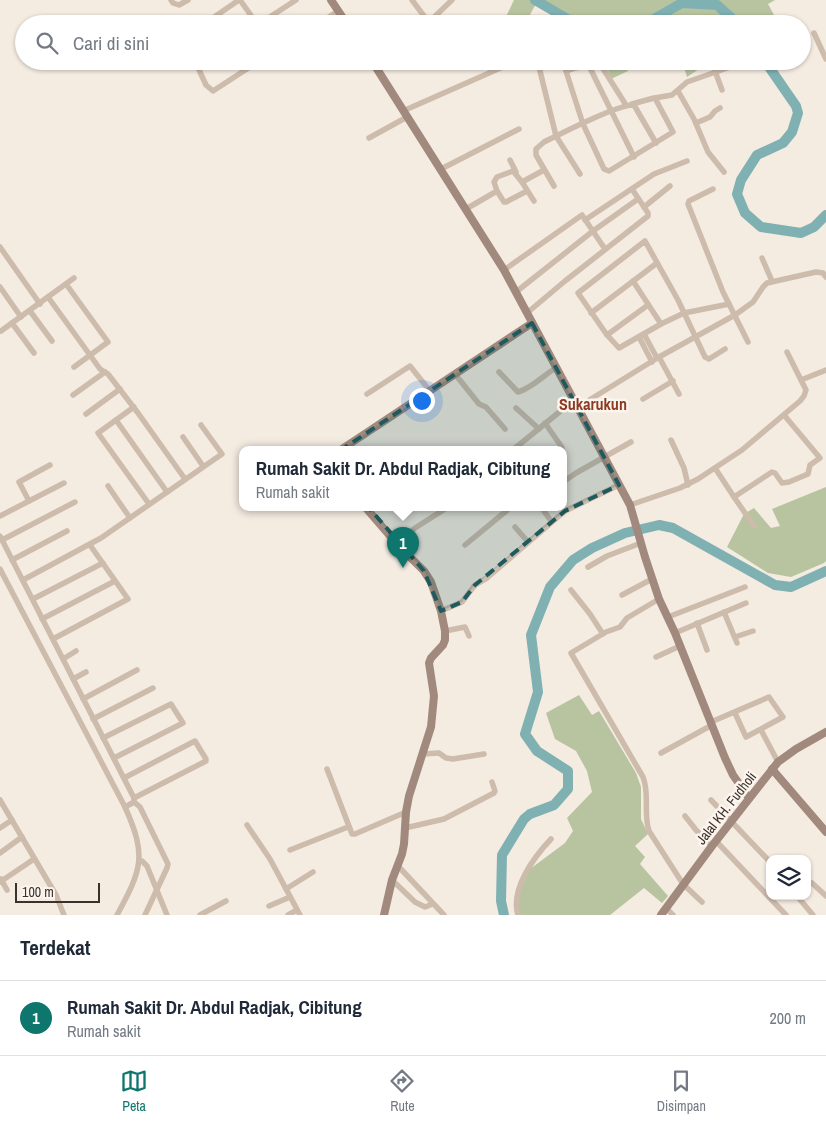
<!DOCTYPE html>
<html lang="id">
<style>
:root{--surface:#fff;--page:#f6f6f7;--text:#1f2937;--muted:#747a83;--line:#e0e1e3;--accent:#0f766e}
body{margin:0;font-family:"Archivo Narrow",sans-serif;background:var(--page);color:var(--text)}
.controls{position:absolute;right:15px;bottom:15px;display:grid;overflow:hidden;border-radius:10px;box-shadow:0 1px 4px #0004}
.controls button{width:45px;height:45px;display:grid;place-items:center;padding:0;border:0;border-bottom:1px solid var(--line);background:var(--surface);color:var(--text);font:25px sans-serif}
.scale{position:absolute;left:15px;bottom:12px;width:85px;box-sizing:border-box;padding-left:5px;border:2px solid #3b302b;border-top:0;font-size:14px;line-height:18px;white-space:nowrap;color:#3b302b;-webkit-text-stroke:4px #fbf5ee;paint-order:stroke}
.you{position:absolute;left:421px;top:400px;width:18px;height:18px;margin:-12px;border:4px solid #fff;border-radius:50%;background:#1a73e8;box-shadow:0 0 0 8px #1a73e833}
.badge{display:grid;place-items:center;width:32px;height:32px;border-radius:50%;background:var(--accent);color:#fff;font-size:16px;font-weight:700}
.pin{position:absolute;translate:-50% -41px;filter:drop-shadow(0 1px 2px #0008)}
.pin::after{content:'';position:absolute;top:26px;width:18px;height:15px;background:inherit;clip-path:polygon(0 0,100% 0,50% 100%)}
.popup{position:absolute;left:239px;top:446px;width:328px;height:65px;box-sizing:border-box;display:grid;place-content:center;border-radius:10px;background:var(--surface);filter:drop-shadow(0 1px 4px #0005);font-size:16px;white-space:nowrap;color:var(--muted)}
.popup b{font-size:19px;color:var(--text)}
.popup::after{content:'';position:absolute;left:50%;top:100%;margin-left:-10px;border:10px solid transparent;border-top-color:var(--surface)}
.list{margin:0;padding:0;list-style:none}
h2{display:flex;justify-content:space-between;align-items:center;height:65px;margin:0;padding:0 20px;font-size:21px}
h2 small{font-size:16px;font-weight:400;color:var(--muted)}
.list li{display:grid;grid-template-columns:32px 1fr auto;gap:15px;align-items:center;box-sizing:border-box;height:75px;padding:0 20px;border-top:1px solid var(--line)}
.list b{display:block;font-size:19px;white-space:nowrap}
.list p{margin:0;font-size:16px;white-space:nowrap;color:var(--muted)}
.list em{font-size:16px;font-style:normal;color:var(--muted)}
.icon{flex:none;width:28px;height:28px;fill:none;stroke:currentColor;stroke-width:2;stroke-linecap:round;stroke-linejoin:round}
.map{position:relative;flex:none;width:826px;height:915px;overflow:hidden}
.search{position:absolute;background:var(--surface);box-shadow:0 1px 4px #0004;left:15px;right:15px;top:15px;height:55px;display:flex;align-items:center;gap:12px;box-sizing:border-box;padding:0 18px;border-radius:28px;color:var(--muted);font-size:19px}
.sheet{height:140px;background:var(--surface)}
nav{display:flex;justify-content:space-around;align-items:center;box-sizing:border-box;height:70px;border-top:1px solid var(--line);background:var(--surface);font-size:14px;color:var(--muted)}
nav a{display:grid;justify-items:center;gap:2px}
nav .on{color:var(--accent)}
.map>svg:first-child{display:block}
.green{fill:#b8c4a0}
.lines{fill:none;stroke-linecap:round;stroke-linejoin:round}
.river{stroke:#7fb0b2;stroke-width:10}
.street{stroke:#cdbbac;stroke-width:5.5}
.secondary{stroke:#a18a7d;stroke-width:8}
.marked{fill:#1f5a5e;fill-opacity:0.2;stroke:#1f5a5e;stroke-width:4;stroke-dasharray:10 6;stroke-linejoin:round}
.labels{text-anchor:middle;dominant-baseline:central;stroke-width:5;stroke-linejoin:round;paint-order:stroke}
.street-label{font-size:14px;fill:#3b302b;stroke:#fbf5ee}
.quarter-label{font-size:16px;font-weight:bold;fill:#8c3b22;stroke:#fbf5ee}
</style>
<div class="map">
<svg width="826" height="915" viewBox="0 0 826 915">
<rect width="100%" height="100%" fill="#f4ebe1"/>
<g class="green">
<polygon points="514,0 538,0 525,24 503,23"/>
<polygon points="540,0 775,0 768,4 779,24 577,24 554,13"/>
<polygon points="605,61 627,61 628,71 611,79"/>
<polygon points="682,61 708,61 708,63 687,77"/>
<polygon points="826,487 826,561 824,563 791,577 768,573 727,547 744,514 754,508 771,528 780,526 772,509"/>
<polygon points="579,695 592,715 599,711 636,773 641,787 641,819 648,834 635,846 645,857 640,864 668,896 662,903 644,888 610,915 516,915 517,892 526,872 565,843 573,831 567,818 592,792 587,771 576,751 555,739 546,713"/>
</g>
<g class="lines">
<g class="river">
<polyline points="535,0 576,24"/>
<polyline points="645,24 682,3 717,5 738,24"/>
<polyline points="765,61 796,106 798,113 792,132 783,143 757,155 741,180 737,194 745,213 761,227 801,233 814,227 826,215"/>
<polyline points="504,915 501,901 502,855 524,819 530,814 554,805 568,789 568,771 537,751 525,734 538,692 531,635 550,587 573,560 592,548 625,533 659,525 673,528 775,585 791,587 826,571"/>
</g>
<g class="street">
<polyline points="171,0 173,3 179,5 188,0"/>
<polyline points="240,0 257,24"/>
<polyline points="412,0 430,24"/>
<polyline points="429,22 452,0"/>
<polyline points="204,24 239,0"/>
<polyline points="259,24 296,0"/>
<polyline points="318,24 338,11"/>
<polyline points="534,24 535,22"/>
<polyline points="814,33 826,59"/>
<polyline points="195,61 206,85 213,91 259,61"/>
<polyline points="558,61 590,62"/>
<polyline points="602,67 626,105"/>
<path d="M 566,71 C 573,69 583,64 590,68 L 634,157"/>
<polyline points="715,71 722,90"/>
<polyline points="678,91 694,119 708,152 724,172"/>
<polyline points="632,104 654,98"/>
<polyline points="403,111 516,61"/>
<polyline points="696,123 710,117 715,111 720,108"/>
<polyline points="369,138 407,117"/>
<polyline points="510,160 516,172"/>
<polyline points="441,169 519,129"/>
<polyline points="580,174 556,136 540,71 540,66 562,66 565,68 583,124 604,169 609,171 673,132 655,98 672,95 687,82 730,67 738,61"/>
<polyline points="522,182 534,201"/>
<path d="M 554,186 L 536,155 L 536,149 L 544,142 C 560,134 620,103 634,105 L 656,143"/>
<polyline points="713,189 689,201 688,204 723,292 748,342"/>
<polyline points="497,191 504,202 506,202 527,191"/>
<polyline points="644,207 670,186"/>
<polyline points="466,209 497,191 494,182 497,177 513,171 522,182 544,170"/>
<polyline points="585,220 654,174 687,161"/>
<polyline points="0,247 40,304"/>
<polyline points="762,258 772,281"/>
<polyline points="504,270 582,215 605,249"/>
<polyline points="633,281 661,324"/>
<polyline points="66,284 108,342 74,367"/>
<polyline points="0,287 21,317"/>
<polyline points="516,292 593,231 638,199"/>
<polyline points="48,297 100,369 108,374 138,413 185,479"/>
<polyline points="30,311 52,341"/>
<polyline points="527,313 565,281 648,216 648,213 632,189"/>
<polyline points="591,313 657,263"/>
<polyline points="12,323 34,353"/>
<polyline points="1,331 74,278"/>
<polyline points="644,334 657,358"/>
<polyline points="607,335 648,305"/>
<polyline points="639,337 652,362"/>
<polyline points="725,349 709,359 705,357 678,300 645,241 578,293 607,335 619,348 661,324 684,313 729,304"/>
<polyline points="659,357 679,394"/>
<path d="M 499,372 L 518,392 C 532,388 544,375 557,367"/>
<polyline points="455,374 479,404 486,407 505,429"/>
<polyline points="801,380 826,370"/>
<polyline points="367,394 410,366 430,391"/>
<polyline points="73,395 105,372"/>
<polyline points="643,399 673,381"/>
<polyline points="134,407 98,433 149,504"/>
<polyline points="578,407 659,357 735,315 753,302 763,287 767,283 816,272 823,273 826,277"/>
<polyline points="516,408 539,429"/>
<polyline points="86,414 120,389"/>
<polyline points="116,420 167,492"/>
<polyline points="545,423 561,446 562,448 560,449"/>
<polyline points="183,437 203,466"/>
<polyline points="671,440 684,468 688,485"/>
<polyline points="514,449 574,400"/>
<polyline points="715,468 734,497 772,472 775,473 782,483 789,482 808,474 810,465 820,458 784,415"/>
<polyline points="563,482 576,473 631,442"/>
<polyline points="108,486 130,518"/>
<polyline points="734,497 754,526"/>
<polyline points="29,501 19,482 50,465"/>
<polyline points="630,505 680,488 698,479 742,450 800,401 804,396 806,390 787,352"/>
<polyline points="541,507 551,521"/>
<polyline points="0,516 64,483"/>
<polyline points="515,527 528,542"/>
<polyline points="0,536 134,798 134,802 125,807"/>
<polyline points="2,540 75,502"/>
<polyline points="397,544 415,528 448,507"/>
<polyline points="465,545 511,507"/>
<polyline points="12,560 67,531"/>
<polyline points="588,567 607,556 641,543"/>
<path d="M 0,569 L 125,807 C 147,856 142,869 117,915"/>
<polyline points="23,580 101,538 222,454 201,425"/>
<polyline points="571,590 590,614 603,634"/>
<polyline points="622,595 652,579"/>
<polyline points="33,599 103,563"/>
<path d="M 659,599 L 627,618 L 620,627 L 606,632 L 571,653 L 643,777 C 650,794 643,814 649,831 L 683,884 L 702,902"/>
<polyline points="441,611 462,602 475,585 487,578 565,511 619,485"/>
<polyline points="724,612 737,643"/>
<polyline points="668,617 745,587"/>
<polyline points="42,619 115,581"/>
<polyline points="697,623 707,650"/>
<polyline points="445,631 465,627 469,636"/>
<polyline points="675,633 746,603"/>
<polyline points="735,637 753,631"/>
<polyline points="53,639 128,599 90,545"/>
<polyline points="656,657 680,646"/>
<polyline points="63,659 76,651"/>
<polyline points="73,679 86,672"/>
<polyline points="83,699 137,670"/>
<polyline points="93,719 153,688"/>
<polyline points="711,722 769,697 783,717 746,737 735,713"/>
<polyline points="761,730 778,762"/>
<polyline points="103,738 171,704 183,723 114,758"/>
<polyline points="661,753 712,725"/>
<polyline points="423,754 439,753 446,758 453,759 484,754"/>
<polyline points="327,769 352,834 355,834 406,812"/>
<polyline points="124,778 195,741 206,759 206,761 134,798"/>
<polyline points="0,800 56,895 64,915"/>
<polyline points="711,800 770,862"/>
<polyline points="134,802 140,807 168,864 167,868 145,915"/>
<polyline points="685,816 696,830 712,846"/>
<polyline points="247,825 270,859 300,915"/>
<polyline points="0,828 12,820"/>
<polyline points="405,828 444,819 494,793 495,791 492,782"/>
<polyline points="716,841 786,915"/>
<polyline points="290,850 348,827"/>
<polyline points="0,853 22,837"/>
<polyline points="139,861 142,861 147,866 167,915"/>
<polyline points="398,866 444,915"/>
<polyline points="1,879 7,890"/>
<polyline points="392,880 415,902 425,907 430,905"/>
<polyline points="0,882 34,859"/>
<polyline points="812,883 826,896"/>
<polyline points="286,889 313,872"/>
<polyline points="797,896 813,915"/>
<polyline points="269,906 290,897"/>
<polyline points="666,908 673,915"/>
<polyline points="200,915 226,901"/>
<polyline points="288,915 297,910"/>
<path d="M 518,915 C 510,889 534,857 551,839"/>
</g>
<g class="secondary">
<polyline points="331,0 347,24"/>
<polyline points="372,61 504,270 630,505 645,557 659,599 675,633 725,758 733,775 749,798"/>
<polyline points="342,449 532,323"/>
<polyline points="365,507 397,544 424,571 431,582 441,611 445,631 445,640 443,645 431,658 429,663 434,696 431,727 409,796 406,812 404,844 402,854 392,880 384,915"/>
<polyline points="772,769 826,832"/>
<polyline points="661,915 712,846 778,762 796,749 826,732"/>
</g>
</g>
<path class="marked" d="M 532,323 L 619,485 L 565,511 L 475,585 L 462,602 L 441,611 L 424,571 L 329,462 L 338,452 Z"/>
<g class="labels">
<g class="street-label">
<text transform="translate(726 808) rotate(-52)">Jalal KH. Fudholi</text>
</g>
<g class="quarter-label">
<text x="593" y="404">Sukarukun</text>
</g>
</g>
</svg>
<div class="controls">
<button><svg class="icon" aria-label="layers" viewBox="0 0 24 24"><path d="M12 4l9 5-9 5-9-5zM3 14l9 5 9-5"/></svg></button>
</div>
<div class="scale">100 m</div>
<div class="you"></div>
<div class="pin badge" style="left:403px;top:568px">1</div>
<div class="popup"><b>Rumah Sakit Dr. Abdul Radjak, Cibitung</b>Rumah sakit</div>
<div class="search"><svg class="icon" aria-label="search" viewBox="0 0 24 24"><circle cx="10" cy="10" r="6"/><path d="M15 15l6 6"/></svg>Cari di sini</div>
</div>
<section class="sheet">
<h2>Terdekat<small></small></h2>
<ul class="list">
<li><span class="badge">1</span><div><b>Rumah Sakit Dr. Abdul Radjak, Cibitung</b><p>Rumah sakit</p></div><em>200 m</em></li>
</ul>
</section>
<nav>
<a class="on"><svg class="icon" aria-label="map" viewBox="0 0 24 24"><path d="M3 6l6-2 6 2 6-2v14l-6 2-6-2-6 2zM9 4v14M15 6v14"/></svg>Peta</a>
<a><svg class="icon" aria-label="directions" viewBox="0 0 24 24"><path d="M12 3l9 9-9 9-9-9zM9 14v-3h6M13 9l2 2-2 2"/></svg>Rute</a>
<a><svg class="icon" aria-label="saved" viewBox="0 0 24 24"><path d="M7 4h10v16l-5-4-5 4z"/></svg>Disimpan</a>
</nav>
